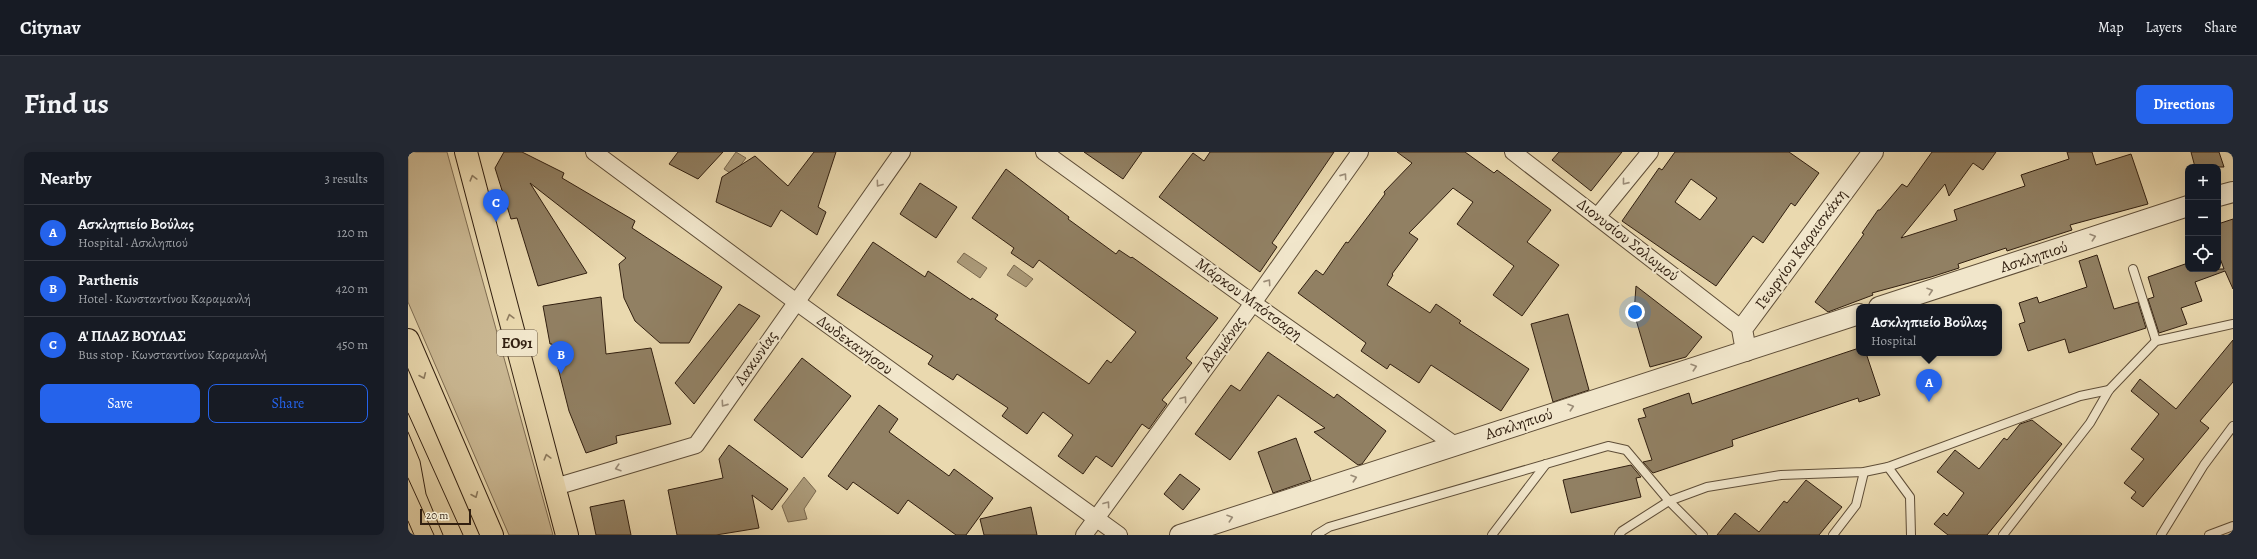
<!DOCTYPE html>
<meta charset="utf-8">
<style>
:root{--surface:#171b24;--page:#242831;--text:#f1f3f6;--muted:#9ea1a6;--line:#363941;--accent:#2563eb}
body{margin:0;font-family:Alegreya,serif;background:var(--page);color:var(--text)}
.controls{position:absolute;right:12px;top:12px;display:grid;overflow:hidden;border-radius:8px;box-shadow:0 4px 16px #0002}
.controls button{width:36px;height:36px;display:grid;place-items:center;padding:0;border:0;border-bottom:1px solid var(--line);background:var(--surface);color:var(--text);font:20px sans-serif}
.scale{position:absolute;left:12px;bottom:10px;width:51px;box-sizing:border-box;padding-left:4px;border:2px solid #311f10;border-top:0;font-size:11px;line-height:14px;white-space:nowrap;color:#311f10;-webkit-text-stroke:3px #f1e6cb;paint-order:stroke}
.you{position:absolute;left:1227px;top:160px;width:14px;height:14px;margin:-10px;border:3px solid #fff;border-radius:50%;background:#1a73e8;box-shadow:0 0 0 6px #1a73e833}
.badge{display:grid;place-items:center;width:26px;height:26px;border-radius:50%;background:var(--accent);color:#fff;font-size:13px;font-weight:700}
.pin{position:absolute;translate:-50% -33px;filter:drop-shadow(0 1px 2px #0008)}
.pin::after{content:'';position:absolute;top:21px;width:14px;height:12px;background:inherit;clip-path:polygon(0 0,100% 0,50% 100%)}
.popup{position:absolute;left:1448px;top:152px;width:146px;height:52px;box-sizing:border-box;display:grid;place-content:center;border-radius:8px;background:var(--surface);filter:drop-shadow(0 1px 3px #0005);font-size:13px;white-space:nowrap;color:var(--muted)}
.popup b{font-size:15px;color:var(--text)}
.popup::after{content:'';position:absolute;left:50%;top:100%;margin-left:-8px;border:8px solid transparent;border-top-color:var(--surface)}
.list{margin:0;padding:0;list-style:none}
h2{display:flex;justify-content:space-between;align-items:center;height:52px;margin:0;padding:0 16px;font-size:17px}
h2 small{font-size:13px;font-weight:400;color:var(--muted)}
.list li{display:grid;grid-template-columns:26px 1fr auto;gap:12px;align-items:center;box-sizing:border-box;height:56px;padding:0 16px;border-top:1px solid var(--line)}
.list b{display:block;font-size:15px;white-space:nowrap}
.list p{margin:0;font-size:13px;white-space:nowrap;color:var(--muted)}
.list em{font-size:13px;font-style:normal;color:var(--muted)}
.actions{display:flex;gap:8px;padding:12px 16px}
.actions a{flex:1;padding:9px 0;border:1px solid var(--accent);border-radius:8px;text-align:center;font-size:14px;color:var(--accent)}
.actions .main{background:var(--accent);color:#fff}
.icon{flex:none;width:22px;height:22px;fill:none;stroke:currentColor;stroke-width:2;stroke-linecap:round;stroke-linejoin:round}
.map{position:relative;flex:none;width:1825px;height:383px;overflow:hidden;border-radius:8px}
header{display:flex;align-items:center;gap:24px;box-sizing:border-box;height:56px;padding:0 20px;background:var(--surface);border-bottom:1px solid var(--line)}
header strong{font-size:19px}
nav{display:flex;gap:22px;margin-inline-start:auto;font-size:14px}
.intro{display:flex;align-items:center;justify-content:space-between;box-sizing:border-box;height:96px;padding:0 24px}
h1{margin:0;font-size:28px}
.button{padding:10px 18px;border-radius:8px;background:var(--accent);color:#fff;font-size:14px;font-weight:700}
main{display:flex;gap:24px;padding:0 24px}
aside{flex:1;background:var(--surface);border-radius:8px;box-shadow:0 4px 16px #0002}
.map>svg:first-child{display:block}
.green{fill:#cbb994;stroke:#7e6c52}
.water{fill:#ab9a79;stroke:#7a694f}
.building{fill:#918063;stroke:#311f10;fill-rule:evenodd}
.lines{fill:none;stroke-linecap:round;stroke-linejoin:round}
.service-casing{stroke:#5f4e38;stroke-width:10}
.minor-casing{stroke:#5f4e38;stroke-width:18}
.tertiary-casing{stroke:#5f4e38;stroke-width:22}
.trunk-casing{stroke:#311f10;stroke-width:24}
.service{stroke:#f1e6cb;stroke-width:8}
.minor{stroke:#f1e6cb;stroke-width:16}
.tertiary{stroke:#f1e6cb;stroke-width:20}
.trunk{stroke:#ead9af;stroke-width:22}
.tram{stroke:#311f10;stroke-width:1}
.oneway{stroke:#9b8c77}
.oneway2{stroke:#8e7c60}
.labels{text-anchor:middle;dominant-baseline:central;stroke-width:4;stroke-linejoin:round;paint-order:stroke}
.shield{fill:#f1e6cb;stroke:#6b5b48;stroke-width:1}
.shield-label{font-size:15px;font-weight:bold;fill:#311f10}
.street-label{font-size:16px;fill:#311f10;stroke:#f1e6cb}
</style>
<header>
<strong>Citynav</strong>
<nav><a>Map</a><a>Layers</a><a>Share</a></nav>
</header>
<div class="intro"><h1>Find us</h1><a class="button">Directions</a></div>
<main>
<aside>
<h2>Nearby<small>3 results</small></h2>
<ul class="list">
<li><span class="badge">A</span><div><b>Ασκληπιείο Βούλας</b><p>Hospital · Ασκληπιού</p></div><em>120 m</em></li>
<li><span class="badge">B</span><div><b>Parthenis</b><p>Hotel · Κωνσταντίνου Καραμανλή</p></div><em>420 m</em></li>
<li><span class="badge">C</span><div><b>Α' ΠΛΑΖ ΒΟΥΛΑΣ</b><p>Bus stop · Κωνσταντίνου Καραμανλή</p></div><em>450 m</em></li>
</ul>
<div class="actions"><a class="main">Save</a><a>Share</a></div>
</aside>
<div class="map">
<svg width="1825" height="383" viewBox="0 0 1825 383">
<rect width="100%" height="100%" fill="#ead9af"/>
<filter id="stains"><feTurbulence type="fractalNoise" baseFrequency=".005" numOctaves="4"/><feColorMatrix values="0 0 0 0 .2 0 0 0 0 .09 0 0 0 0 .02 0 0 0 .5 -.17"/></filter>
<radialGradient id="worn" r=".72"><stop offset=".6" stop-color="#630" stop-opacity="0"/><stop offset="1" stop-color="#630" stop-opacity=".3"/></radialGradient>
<polygon class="green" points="0,0 39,0 145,383 101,383 0,150"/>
<g class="water">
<polygon points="328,0 338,6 325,23 316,17"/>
<polygon points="556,101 579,116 572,126 549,110"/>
<polygon points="606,113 625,127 618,135 599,123"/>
<polygon points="396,325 408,339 396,357 399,367 380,370 374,354"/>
</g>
<g class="building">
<polygon points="96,0 114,0 156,21 154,26 227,69 224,76 314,135 281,191 252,191 227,169 216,146 211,112 218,106 122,31 179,121 130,134 109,66 103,67 87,16"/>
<polygon points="270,0 315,0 290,27 261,12"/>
<polygon points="406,0 428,0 410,55 418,60 409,83 373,58 363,75 308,50 314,25 347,4 380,34"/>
<polygon points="676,0 734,0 715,27"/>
<polygon points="802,0 926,0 864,91 869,95 852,120 751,45 785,1 796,9"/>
<polygon points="989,0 1057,0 1086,21 1089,18 1143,58 1119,90 1151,113 1114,164 1085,143 1106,114 1049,72 1065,50 1045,36 1001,81 1010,87 984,122 985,123 979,133 1022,161 1028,152 1053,169 1051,171 1121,217 1093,259 1023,213 1011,231 982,212 979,217 953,199 958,191 890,141 908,118 915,123 938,90 940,91 977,42 976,40 1004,11"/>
<polygon points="1151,0 1214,0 1183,39 1144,8"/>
<path d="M 1267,0 L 1381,0 L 1411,21 L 1387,54 L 1383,51 L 1355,91 L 1345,84 L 1308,134 L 1214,69 L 1251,16 L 1254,18 ZM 1283,27 L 1309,46 L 1292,68 L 1267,50 Z"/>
<polygon points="1524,0 1588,0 1575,18 1565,11 1541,44 1537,32 1493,86 1549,68 1546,58 1617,34 1613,23 1661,7 1659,0 1684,0 1688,13 1723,2 1740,52 1662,73 1664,78 1599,99 1598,96 1550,112 1551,116 1523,125 1464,141 1465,143 1420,160 1407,150 1456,82 1454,81 1470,58 1472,58 1494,32 1499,35"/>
<polygon points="1783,0 1811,0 1816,15 1787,15"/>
<polygon points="598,17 661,65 660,67 708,102 711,98 723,106 724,105 810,166 778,206 784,211 754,248 759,252 741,277 734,272 704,315 688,304 675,322 650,304 665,283 635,260 619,282 594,264 600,256 549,222 545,228 520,212 525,204 429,143 465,90 517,125 520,119 563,148 564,146 590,163 587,167 681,232 699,208 703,211 728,180 631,108 625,116 603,101 606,96 564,66"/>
<polygon points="512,31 549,55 528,86 492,62"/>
<polygon points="1825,67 1825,137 1817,119 1787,130 1794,149 1773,156 1779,172 1751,181 1740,147 1746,145 1740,125 1780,111 1780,117 1816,117 1810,101 1810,72"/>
<polygon points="1689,103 1706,157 1730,150 1738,176 1661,201 1657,187 1620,199 1611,172 1617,170 1611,151 1629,145 1631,151 1679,135 1671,109"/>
<polygon points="1228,134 1294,185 1278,205 1242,215 1226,161"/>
<polygon points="193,145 198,202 243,196 263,272 208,284 209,291 178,301 161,259 144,192 142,192 135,154"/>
<polygon points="331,152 352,164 286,252 267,231"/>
<polygon points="1160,162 1181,238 1145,250 1123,172"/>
<polygon points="1825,188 1825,230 1792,269 1801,276 1735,355 1723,346 1728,340 1716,331 1736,307 1723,297 1751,262 1723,239 1732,227 1768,257"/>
<polygon points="1451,196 1451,201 1458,201 1472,243 1451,250 1450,246 1324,288 1325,294 1245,321 1235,310 1244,308 1230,267 1238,265 1235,257 1281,241 1284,252"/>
<polygon points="860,200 926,246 929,242 978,279 954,312 950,313 906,280 917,276 870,243 822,308 787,282 823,233 832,239"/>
<polygon points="394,206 443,244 394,306 346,268"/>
<polygon points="471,253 490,267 481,280 541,324 546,317 585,346 558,383 548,383 500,348 490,362 445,330 439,338 420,324"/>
<polygon points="1624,268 1654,292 1579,383 1540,383 1526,372 1536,361 1539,364 1556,341 1529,320 1547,298 1571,317 1596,286 1599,288 1612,272"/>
<polygon points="888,286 903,328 865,341 850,300"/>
<polygon points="321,293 380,337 364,358 344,343 351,376 308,383 269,383 260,338 315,326 311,307"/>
<polygon points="1223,313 1233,325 1228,326 1233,345 1163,361 1155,328"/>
<polygon points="772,322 792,337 775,358 756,342"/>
<polygon points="1398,328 1434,355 1411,383 1309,383 1327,361 1351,380 1376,349 1379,351"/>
<polygon points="216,348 223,383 188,383 182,355"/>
<polygon points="623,355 629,383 576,383 572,367"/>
</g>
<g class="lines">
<defs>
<g id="service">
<polyline points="1725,117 1748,189"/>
<polyline points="1480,315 1502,345 1503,383"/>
<polyline points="908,383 921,375 1200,294 1218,298 1261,349 1295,383"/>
<polyline points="1084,383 1138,312"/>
<polyline points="1211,383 1214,379 1261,349 1299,335 1373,323 1456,320 1480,315 1672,244 1701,238"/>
<polyline points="1425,383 1448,353 1456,320"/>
<polyline points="1595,383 1682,271 1701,238 1748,189 1825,172"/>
<polyline points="1753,383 1796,313 1825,274"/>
<polyline points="1801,383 1825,374"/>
</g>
<g id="minor">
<polyline points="186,0 387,149 711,383"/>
<polyline points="636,0 845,151 1047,293"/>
<polyline points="1105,0 1334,177"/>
<polyline points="1189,65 1242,0"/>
<polyline points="147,335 288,293 494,0"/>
<polyline points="676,383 845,151 952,0"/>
</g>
<g id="tertiary">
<polyline points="1810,44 1825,40"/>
<polyline points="1471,155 1780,54"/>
<polyline points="1338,199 1334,177 1465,0"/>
<polyline points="772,383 1451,162"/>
</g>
<g id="trunk">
<polyline points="58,0 159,383"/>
<polyline points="0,188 84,383"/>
</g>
</defs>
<use href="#service" class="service-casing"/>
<use href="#minor" class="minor-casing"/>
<use href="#tertiary" class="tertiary-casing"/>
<use href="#trunk" class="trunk-casing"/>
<use href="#service" class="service"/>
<use href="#minor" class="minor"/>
<use href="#tertiary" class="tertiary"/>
<use href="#trunk" class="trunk"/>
<g class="tram">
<polyline points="0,261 55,383"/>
<polyline points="0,280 12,309 18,342 35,383"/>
<polyline points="0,326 26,383"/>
<polyline points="0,369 6,383"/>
</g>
</g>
<defs><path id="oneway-chevron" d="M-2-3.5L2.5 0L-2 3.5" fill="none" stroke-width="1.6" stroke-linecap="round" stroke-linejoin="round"/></defs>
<g class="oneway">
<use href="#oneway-chevron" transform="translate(936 24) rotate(-55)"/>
<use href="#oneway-chevron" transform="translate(1217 30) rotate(129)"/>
<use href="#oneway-chevron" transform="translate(471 32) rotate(126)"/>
<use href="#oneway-chevron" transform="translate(1685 85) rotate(-18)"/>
<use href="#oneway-chevron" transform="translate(860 130) rotate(-55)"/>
<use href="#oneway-chevron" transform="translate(1522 139) rotate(-18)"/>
<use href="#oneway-chevron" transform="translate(1286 215) rotate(-18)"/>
<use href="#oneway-chevron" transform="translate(776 247) rotate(-54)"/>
<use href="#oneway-chevron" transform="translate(316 252) rotate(125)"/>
<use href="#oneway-chevron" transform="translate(1163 255) rotate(-18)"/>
<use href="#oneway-chevron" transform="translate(210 316) rotate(163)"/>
<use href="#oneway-chevron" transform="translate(946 326) rotate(-18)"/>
<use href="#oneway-chevron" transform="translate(699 352) rotate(-54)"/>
<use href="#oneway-chevron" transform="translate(822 366) rotate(-18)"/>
</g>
<g class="oneway2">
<use href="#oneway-chevron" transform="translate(65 26) rotate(-105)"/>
<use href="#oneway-chevron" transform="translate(102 165) rotate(-105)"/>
<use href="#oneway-chevron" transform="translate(15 224) rotate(67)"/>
<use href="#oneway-chevron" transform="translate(139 305) rotate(-105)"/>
<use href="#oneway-chevron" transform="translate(67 343) rotate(67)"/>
</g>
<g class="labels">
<rect class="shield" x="89" y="178" width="40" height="26" rx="3"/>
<g class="shield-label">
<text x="109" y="191">ΕΟ91</text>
</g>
<g class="street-label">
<text transform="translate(1220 88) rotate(38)">Διονυσίου Σολωμού</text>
<text transform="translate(1393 97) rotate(-54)">Γεωργίου Καραισκάκη</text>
<text transform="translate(1626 105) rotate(-18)">Ασκληπιού</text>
<text transform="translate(841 147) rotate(36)">Μάρκου Μπότσαρη</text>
<text transform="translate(815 192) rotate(-54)">Αλαμάνας</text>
<text transform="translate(447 193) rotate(36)">Δωδεκανήσου</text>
<text transform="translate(348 206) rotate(-55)">Λακωνίας</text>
<text transform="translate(1111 272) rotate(-18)">Ασκληπιού</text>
</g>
</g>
<rect width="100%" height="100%" filter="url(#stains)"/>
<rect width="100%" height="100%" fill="url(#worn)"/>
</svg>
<div class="controls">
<button>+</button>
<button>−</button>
<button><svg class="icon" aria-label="locate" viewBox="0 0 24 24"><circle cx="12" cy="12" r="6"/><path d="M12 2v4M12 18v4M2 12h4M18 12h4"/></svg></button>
</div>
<div class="scale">20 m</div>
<div class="you"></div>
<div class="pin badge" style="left:1521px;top:250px">A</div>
<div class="popup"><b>Ασκληπιείο Βούλας</b>Hospital</div>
<div class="pin badge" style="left:153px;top:222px">B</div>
<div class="pin badge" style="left:88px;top:70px">C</div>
</div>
</main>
